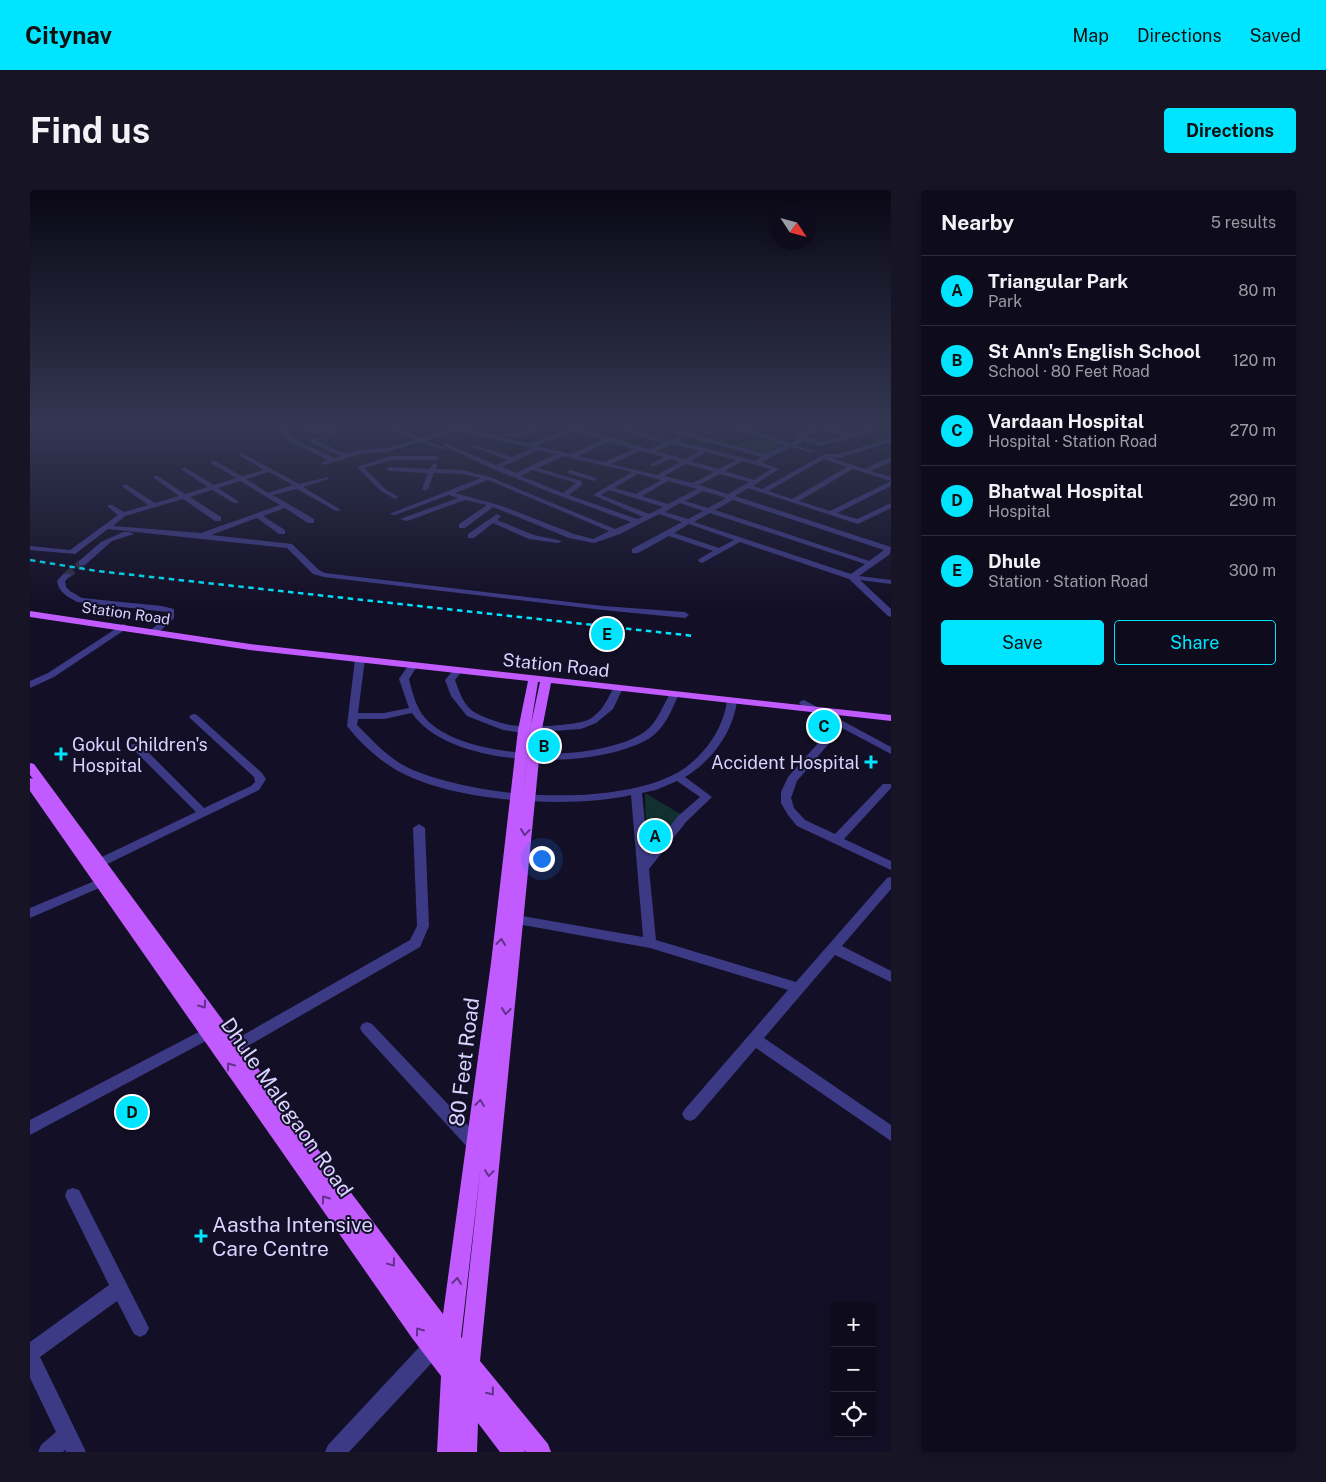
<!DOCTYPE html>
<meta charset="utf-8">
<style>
:root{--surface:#0e0b1c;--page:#171425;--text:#f1f3f6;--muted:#9b9ba3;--line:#2e2b3b;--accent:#00e5ff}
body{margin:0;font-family:"Public Sans",sans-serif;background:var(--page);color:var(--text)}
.controls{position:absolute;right:15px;bottom:15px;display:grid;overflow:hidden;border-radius:5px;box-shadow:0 2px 8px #0003}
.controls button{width:45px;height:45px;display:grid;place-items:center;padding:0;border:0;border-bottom:1px solid var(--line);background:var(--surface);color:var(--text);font:25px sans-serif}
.compass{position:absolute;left:741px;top:15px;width:45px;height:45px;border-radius:50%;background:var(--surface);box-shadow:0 2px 8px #0003;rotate:126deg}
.you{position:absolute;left:511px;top:668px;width:18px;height:18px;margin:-12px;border:4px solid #fff;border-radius:50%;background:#1a73e8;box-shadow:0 0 0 8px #1a73e833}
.badge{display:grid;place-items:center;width:32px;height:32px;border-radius:50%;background:var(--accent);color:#111;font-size:16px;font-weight:700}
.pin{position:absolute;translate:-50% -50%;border:2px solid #fff;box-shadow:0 1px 5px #0006}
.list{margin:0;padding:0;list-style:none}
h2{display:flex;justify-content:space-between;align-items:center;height:65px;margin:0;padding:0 20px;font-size:21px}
h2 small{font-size:16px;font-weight:400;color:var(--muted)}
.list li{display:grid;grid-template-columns:32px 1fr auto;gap:15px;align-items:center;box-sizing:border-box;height:70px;padding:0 20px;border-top:1px solid var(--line)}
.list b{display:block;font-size:19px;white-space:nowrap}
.list p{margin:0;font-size:16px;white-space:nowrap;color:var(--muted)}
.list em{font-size:16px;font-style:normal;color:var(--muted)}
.actions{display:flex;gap:10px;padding:15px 20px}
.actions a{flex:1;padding:11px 0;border:1px solid var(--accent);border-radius:5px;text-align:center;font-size:18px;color:var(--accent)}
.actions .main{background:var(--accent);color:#111}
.icon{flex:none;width:28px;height:28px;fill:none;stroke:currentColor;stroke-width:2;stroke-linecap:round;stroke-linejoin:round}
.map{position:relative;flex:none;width:861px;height:1262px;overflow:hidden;border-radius:5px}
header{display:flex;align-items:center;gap:30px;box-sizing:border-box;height:70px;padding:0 25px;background:var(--accent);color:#111}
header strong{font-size:24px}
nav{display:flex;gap:28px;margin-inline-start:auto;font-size:18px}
.intro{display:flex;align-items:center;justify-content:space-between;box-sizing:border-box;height:120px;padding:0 30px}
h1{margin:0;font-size:35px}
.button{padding:12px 22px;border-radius:5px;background:var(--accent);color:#111;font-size:18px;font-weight:700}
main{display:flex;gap:30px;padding:0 30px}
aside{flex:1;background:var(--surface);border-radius:5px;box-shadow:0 2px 8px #0003}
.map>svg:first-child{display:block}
.green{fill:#12302f}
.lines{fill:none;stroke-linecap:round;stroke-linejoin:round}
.minor-tunnel{stroke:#312d47;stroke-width:8;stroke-dasharray:8 4.5;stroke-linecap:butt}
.minor{fill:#3d3a85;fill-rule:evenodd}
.major{fill:#c25bff;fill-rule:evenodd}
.rail{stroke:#00e5ff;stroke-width:2.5;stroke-dasharray:5.5 4.5;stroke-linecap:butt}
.oneway{stroke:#623188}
.poi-dot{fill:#00e5ff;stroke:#130f26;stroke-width:2}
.labels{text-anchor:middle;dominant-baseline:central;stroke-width:4;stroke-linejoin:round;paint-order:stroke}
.far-street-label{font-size:15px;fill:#d9d4ff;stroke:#130f26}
.street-label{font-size:18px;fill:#d9d4ff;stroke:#130f26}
.poi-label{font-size:18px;fill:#d9d4ff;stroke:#130f26;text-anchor:start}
.near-street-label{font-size:21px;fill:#d9d4ff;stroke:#130f26}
.near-poi-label{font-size:21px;fill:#d9d4ff;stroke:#130f26;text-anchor:start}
</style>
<header>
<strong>Citynav</strong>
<nav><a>Map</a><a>Directions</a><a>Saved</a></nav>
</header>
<div class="intro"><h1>Find us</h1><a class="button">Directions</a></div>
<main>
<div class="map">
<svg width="861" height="1262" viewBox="0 0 861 1262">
<rect width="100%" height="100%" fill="#130f26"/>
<g class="green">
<polygon points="726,247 752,254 736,263 707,255"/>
<polygon points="615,603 652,625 617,666"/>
</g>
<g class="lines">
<polyline class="minor-tunnel" points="37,385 52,373"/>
<g class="minor">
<path d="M 238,237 L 310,237 L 302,242 L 254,239 L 260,247 L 304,268 L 310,266 L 280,252 L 280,250 L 307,242 L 307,244 L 287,251 L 316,264 L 329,260 L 356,258 L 385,250 L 356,237 L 365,237 L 391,248 L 415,241 L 414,239 L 429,237 L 500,254 L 537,239 L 533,237 L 547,237 L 619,259 L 633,253 L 582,237 L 592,237 L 638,251 L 651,245 L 626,237 C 636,237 647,243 656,242 C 662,242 667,237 676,237 L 662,244 L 735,264 L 755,255 L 699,237 L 709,237 L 761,253 L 767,250 L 765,245 C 776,241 788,235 799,237 C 818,241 812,246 833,241 L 827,237 L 835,237 L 841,240 L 841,242 L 791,256 L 772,250 L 772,252 L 766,255 L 783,261 L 783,263 L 761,257 L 731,272 L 749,279 L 723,296 L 732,299 L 795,264 L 809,264 L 861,248 L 861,252 L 809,268 L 798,267 L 835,279 L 849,272 L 861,268 L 861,272 L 841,281 L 861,287 L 861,291 L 823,279 L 769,311 L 800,321 L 861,291 L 861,296 L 807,323 L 827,329 L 861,313 L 861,318 L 828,334 L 718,298 L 705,306 L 861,357 L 860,364 L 829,386 L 861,390 L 861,394 L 830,390 L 861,419 L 861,427 L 858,426 L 819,389 L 710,352 L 672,373 L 668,371 L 669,369 L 683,361 L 639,346 L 608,363 L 602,363 L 602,359 L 652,332 L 629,324 L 590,344 L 564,353 L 539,348 L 463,317 L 435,338 L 429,338 L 429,334 L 457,315 L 435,310 L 377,331 L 370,329 L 428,308 L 419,305 L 365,325 L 359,324 L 451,288 L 432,284 L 404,283 L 398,299 L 395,301 L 392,299 L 398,283 L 359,281 L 356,279 L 359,277 L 399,279 L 404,273 L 407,275 L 406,279 L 432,280 L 460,287 L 585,339 L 601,332 L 522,303 L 463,279 L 412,255 L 417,254 L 466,275 L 477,270 L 441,256 L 441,254 L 482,267 L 502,258 L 429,241 L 418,242 L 418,244 L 396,250 L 414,258 L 414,260 L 390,252 L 356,262 L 330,264 L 294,275 L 292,274 L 292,272 L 298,270 L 256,249 L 248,239 ZM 793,239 L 813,246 L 791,252 L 773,246 ZM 543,241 L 573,250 L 541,264 L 507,256 ZM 657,246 L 731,267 L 725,271 L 647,251 ZM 579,252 L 604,259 L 574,272 L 548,266 ZM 643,254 L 670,261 L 654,269 L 625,261 ZM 508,260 L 526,264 L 486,283 L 472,277 ZM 610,261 L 634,267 L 621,274 L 621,276 L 625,276 L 640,269 L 650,272 L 627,285 L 581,274 ZM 676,262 L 706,270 L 688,279 L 660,271 ZM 533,266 L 602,282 L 563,305 L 613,327 L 607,329 L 539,305 L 552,295 L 551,291 L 508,278 ZM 794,269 L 817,277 L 762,309 L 738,301 ZM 712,271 L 741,279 L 724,290 L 695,281 ZM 656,274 L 684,282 L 663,293 L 634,286 ZM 503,280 L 546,293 L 533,303 L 491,286 ZM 608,284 L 631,290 L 606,304 L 584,298 ZM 690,284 L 719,292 L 698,304 L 669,295 ZM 458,290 L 579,341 L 563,349 L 544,344 L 472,316 L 425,303 ZM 638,291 L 667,299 L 638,314 L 612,306 ZM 579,300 L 633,317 L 619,324 L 571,305 ZM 673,301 L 696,308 L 678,318 L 655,311 ZM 703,310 L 854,360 L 839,371 L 685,320 ZM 650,313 L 673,321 L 658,329 L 635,322 ZM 680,323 L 835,374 L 821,384 L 664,332 ZM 659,334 L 704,350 L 689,358 L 644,343 Z"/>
<polygon points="502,238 504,239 504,241 487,248 472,244 475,242 486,244"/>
<path d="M 212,263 L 269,294 L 298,287 L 298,289 L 273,297 L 311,320 L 306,321 L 267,299 L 243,305 L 284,329 L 284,333 L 278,333 L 255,318 L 233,326 L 255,340 L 255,344 L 249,344 L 227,328 L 181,345 L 262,354 L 289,380 L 295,383 L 573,416 L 655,422 L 659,425 L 655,428 L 573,420 L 294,387 L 283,384 L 257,358 L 78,339 L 45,364 L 0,360 L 0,356 L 40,360 L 88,325 L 78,317 L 78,315 L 82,315 L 94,322 L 118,315 L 93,297 L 93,295 L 97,295 L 125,313 L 149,306 L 124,288 L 124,286 L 128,286 L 155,304 L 178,297 L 152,280 L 152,278 L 156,278 L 184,295 L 206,288 L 181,273 L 181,271 L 185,271 L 212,286 L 234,280 L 210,266 L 210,264 ZM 239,282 L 263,295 L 238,303 L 216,289 ZM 210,291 L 250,315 L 171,343 L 83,336 L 95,326 L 153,309 L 185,331 L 191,331 L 191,327 L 160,307 L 182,300 L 204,313 L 208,313 L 208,311 L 188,298 Z"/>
<polygon points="361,266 406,266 409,268 406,270 361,270 334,278 355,299 367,306 368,307 365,309 351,301 327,277"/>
<polygon points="540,280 566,288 567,289 564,291 538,283 537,282"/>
<polygon points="467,324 471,326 467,330 504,345 532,351 528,353 499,349 463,333 444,348 438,348 438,344"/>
<polygon points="93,342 100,342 104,344 82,351 55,375 49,375 49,371 71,352"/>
<path d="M 34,383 L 41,385 L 35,391 L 36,397 L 40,401 L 52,408 L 132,416 L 144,419 L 144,428 L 127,444 L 121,444 L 121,440 L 136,427 L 137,422 L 47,412 C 37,406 29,403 27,391 Z"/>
<polygon points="93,434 96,435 96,439 24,487 0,498 0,491 18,483"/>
<path d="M 330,466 L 335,469 L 328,523 L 354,523 L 379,518 L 369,489 L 380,473 L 386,473 L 388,475 L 379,489 C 383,505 387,522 400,533 C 443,571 566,573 613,543 C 628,533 632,516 641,502 L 644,501 L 649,504 C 642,519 635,538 620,548 C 566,581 420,580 382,523 L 354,529 L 328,529 L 327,535 C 344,552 361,571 383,580 C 450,608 581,618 647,583 C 673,568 693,540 697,511 L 699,509 L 705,509 L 707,511 C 703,542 682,571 655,587 L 682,607 L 656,632 L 619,679 L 626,750 L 766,792 L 857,688 L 861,687 L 861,699 L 812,756 L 861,781 L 861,792 L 805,765 L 734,848 L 861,935 L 861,951 L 726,858 L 665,929 L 660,931 L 655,929 L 652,924 L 655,919 L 758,800 L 620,758 L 482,733 L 480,730 L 482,727 L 486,725 L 613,747 L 601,605 C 540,619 427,612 372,583 C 352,573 331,554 317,536 L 325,469 ZM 647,591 L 670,607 L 648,626 L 618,665 L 612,603 L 626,600 Z"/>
<path d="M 428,477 L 433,480 L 425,490 C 429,501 434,516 444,522 C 454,528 470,533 480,535 C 496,538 547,536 560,529 C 575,519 576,510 585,496 L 591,496 L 593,498 L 583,519 L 566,533 L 551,539 L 494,543 L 473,540 L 437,526 L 421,506 L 415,490 L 425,478 Z"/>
<polygon points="774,510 861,557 861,564 812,538 767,591 761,608 764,618 775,630 805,644 853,594 861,594 861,598 814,649 861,671 861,680 767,636 758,625 751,613 751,602 758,587 805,534 771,515 769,513 771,511"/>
<polygon points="164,524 167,525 232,583 236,589 229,600 65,680 57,680 55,677 57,674 166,622 102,558 101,556 102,554 110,554 174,618 221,596 225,592 224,587 161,529 159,527 161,525"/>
<polygon points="389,634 395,638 399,736 390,757 209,861 204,863 199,861 197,857 199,853 380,750 387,736 383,638"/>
<polygon points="79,685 83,686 85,689 83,692 0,728 0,718"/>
<polygon points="337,832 342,834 451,949 453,954 451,959 445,961 439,959 332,842 330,838 332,834"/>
<polygon points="184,834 189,836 191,840 189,844 0,945 0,930"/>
<polygon points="43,998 49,1000 119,1138 116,1144 110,1147 104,1144 87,1111 10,1167 56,1262 36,1262 35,1260 33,1262 8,1262 11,1255 26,1242 0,1188 0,1152 79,1095 35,1006 37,1000"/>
<polygon points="402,1149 409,1151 411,1158 409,1165 319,1262 295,1262 298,1255 395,1151"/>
</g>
<path class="major" d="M 0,421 L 220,454 L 861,525 L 861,531 L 521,493 L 512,539 L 450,1171 L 518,1254 L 521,1262 L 496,1262 L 494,1260 L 495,1262 L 470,1262 L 448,1233 L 447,1262 L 407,1262 L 411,1186 L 382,1148 L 0,601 L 0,588 L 3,589 L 0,585 L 0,573 L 4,574 L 278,946 L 413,1124 L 461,773 L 488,540 L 498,491 L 220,460 L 0,427 ZM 508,492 L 510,492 L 500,539 L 491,627 L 500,540 ZM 451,974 L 432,1148 L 431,1147 Z"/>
<polyline class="rail" points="0,370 67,381 664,446"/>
</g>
<defs><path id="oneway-chevron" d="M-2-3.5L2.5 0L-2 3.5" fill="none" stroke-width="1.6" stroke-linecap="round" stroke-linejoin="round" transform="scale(1.25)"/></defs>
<g class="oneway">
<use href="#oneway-chevron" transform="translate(495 642) rotate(96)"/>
<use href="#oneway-chevron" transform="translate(471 752) rotate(-84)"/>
<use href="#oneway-chevron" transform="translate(173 815) rotate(54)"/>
<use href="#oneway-chevron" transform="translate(476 821) rotate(96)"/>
<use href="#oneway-chevron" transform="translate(200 876) rotate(-125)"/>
<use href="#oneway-chevron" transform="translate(450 913) rotate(-83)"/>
<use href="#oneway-chevron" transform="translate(459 983) rotate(96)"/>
<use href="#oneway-chevron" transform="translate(295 1009) rotate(-126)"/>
<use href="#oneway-chevron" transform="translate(362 1073) rotate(53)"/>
<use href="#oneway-chevron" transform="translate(427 1091) rotate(-83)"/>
<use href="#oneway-chevron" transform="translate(389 1141) rotate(-126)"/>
<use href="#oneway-chevron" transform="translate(461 1202) rotate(51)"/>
</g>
<linearGradient id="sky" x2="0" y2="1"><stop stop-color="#0a0815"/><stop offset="0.57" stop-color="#333752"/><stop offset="1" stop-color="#333752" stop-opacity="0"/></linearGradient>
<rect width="861" height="414" fill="url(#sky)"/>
<g class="poi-dot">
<path d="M28.5 556.5h5v5h5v5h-5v5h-5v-5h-5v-5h5z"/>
<path d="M838.5 564.5h5v5h5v5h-5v5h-5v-5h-5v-5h5z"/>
<path d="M168.5 1038.5h5v5h5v5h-5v5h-5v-5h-5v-5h5z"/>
</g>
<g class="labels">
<g class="far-street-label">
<text transform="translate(96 423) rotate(8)">Station Road</text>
</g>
<g class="street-label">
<text transform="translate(526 475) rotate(6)">Station Road</text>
</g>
<g class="poi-label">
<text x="42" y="554">Gokul Children's<tspan x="42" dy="21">Hospital</tspan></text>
<text x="830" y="572" text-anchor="end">Accident Hospital</text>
</g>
<g class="near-street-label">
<text transform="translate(434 872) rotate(-83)">80 Feet Road</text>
<text transform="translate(257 917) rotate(55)">Dhule Malegaon Road</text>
</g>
<g class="near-poi-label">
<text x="182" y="1034">Aastha Intensive<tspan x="182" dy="24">Care Centre</tspan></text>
</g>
</g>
</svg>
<div class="controls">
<button>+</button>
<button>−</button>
<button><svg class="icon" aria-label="locate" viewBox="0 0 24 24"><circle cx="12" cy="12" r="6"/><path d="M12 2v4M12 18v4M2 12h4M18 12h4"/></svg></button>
</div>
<svg class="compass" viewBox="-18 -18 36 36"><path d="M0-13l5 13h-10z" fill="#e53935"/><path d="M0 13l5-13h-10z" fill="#9b9ba3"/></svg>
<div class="you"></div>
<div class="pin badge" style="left:625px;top:646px">A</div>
<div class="pin badge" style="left:514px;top:556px">B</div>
<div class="pin badge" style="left:794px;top:536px">C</div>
<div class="pin badge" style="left:102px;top:922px">D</div>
<div class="pin badge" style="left:577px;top:444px">E</div>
</div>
<aside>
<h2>Nearby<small>5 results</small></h2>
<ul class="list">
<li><span class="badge">A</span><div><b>Triangular Park</b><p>Park</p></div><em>80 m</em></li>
<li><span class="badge">B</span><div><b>St Ann's English School</b><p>School · 80 Feet Road</p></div><em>120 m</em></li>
<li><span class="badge">C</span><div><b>Vardaan Hospital</b><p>Hospital · Station Road</p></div><em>270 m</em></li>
<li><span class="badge">D</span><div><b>Bhatwal Hospital</b><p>Hospital</p></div><em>290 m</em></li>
<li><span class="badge">E</span><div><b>Dhule</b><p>Station · Station Road</p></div><em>300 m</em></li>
</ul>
<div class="actions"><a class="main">Save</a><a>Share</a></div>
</aside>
</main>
